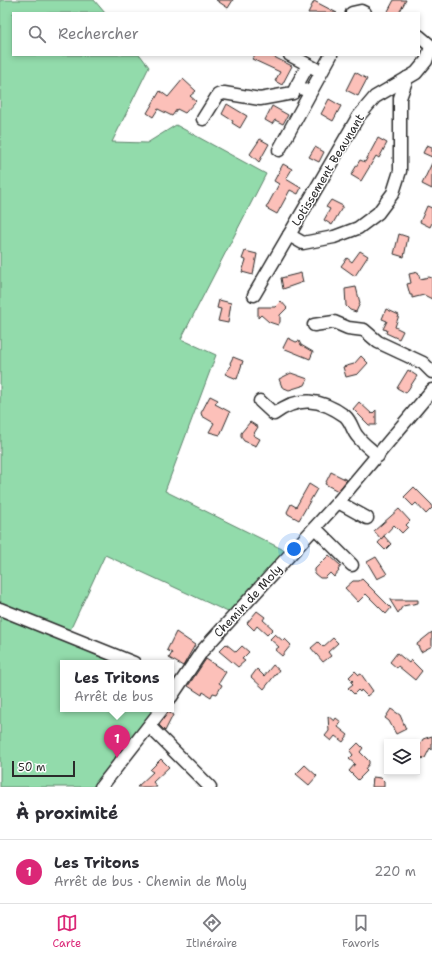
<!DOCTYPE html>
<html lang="fr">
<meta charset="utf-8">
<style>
:root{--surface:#fff;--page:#f2f2f3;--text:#2b2b33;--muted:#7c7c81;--line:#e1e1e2;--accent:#db2777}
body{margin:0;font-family:"Shantell Sans",sans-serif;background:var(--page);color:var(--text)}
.controls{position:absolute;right:12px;bottom:12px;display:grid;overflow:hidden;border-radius:0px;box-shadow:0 2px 6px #0003}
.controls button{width:36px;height:36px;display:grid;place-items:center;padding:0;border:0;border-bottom:1px solid var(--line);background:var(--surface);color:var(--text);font:20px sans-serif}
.scale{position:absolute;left:12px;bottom:10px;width:63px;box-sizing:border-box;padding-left:4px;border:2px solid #2b2b2b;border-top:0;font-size:11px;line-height:14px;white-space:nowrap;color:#2b2b2b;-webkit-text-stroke:3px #fff;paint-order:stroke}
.you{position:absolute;left:294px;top:549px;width:14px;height:14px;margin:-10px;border:3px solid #fff;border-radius:50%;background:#1a73e8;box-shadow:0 0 0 6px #1a73e833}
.badge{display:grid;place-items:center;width:26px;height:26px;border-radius:50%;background:var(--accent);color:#fff;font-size:13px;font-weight:700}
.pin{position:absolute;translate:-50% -33px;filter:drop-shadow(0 1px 2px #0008)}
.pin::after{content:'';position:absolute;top:21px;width:14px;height:12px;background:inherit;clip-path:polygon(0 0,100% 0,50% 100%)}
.popup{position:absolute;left:60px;top:660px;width:114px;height:52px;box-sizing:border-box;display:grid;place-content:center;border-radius:0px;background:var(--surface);filter:drop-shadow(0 1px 3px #0005);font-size:13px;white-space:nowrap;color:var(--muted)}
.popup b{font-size:15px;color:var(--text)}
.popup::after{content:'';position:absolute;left:50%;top:100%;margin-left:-8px;border:8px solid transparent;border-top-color:var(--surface)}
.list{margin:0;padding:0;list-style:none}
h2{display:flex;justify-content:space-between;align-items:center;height:52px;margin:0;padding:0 16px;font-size:17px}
h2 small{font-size:13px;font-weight:400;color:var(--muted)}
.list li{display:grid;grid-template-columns:26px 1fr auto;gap:12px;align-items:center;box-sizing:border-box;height:64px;padding:0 16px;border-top:1px solid var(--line)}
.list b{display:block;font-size:15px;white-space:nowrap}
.list p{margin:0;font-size:13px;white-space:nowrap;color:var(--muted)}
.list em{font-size:13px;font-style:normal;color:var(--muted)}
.icon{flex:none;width:22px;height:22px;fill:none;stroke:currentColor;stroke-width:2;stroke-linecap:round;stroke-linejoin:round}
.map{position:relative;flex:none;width:432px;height:787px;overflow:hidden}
.search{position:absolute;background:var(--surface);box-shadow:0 2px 6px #0003;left:12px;right:12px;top:12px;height:44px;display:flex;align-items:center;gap:10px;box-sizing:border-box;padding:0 14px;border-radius:0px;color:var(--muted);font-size:15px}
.sheet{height:116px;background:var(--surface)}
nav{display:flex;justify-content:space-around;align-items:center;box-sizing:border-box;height:56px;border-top:1px solid var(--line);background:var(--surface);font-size:11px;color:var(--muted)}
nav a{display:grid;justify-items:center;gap:2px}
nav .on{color:var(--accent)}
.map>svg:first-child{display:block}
.green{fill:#92dbab;stroke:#5e836b}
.building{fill:#fcc0b9;stroke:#2b2b2b}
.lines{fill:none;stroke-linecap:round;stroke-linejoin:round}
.minor-casing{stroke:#2b2b2b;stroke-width:15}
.minor{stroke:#fff;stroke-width:12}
.labels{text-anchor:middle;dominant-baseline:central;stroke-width:3;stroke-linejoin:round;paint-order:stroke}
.street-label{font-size:12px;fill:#2b2b2b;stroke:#fff}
</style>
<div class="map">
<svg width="432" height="787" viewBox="0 0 432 787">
<rect width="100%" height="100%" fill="#fff"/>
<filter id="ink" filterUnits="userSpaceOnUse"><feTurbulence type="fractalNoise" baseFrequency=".025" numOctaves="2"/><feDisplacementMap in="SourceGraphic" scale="8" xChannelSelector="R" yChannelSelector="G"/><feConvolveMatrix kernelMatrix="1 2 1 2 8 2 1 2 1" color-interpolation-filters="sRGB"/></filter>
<g filter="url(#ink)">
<polygon class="green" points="0,0 94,0 105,13 13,13 13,55 140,55 149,67 112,142 147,143 176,125 266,174 181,339 216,355 165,491 286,551 228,612 105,555 66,639 124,663 63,663 63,709 157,709 97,787 0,787"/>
<g class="building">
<polygon points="216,0 233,0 228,8"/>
<polygon points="394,0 406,0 399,13 387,13"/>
<polygon points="314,1 337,13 308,13"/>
<polygon points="255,55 270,55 292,66 282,85 275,81 280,72 252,59"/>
<polygon points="355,72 367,79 358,96 346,90"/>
<polygon points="183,79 196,91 190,96 196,101 185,113 177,109 172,116 158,109 153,117 147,113 160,91 168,97"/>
<polygon points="329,99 341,106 333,121 321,114"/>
<polygon points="227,104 247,116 240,128 232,123 233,121 222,114"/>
<polygon points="272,106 288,115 283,124 275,120 272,124 265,120"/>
<polygon points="378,138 387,143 379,158 376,156 361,181 351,175 360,160 365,162"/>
<polygon points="260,139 269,144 259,162 250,154"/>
<polygon points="427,145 432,147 432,157 423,153"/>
<polygon points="315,147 324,152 319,162 309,157"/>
<polygon points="432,163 432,189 422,184"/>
<polygon points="283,164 292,169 286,179 301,188 298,194 290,190 277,214 266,208 279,184 274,181"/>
<polygon points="331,200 343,206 332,225 324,220 330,209 326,207"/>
<polygon points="427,206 432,208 432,223 430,227 420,222"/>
<polygon points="399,234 408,237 404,257 394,254"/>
<polygon points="245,251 257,254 253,275 242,272 246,260 242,259"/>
<polygon points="360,251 368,256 355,276 341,266 347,258 352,262"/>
<polygon points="418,272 420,279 429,277 432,278 432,299 424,295 412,298 412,295 410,295 407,284 411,283 409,274"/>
<polygon points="301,273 303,282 283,289 281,278"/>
<polygon points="356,287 360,303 356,312 350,310 346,306 345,289"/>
<polygon points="219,300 231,303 228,323 218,321 221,309 217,308"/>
<polygon points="281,301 287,308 280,315 280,322 278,325 269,322 261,315 258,318 258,307 275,307"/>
<polygon points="386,309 399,315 395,327 403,331 399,339 386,333 387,330 383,329 387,321 382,319"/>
<polygon points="288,338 296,342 299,341 301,345 313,352 310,359 283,348"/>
<polygon points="361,356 368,363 358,374 346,377 343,367 354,364"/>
<polygon points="233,357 243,361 237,379 225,374 231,366 230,363"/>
<polygon points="408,370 417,376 406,393 397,388"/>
<polygon points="291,373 308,379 305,385 289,390 282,387 279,379"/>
<polygon points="210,396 218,400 215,404 230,412 220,435 209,432 214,423 202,416 201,413"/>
<polygon points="359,402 372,414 376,410 376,425 369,425 353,409"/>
<polygon points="250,422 258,427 253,435 260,439 256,446 244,441 241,437 241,433"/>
<polygon points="331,472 347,480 338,491 325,484"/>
<polygon points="309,484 317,489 299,520 288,514 287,512 291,504 296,507"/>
<polygon points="414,487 432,505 432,508 426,514 416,503 413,506 404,497"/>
<polygon points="399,509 410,521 406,525 408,527 402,533 394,525 381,539 374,531"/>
<polygon points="384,536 391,544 385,550 378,543"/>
<polygon points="329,555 341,566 338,570 339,571 334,577 330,573 325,578 320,578 315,574 315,569"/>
<polygon points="376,557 387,574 377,579 367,562"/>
<polygon points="362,579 391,608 386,614 366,594 358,602 345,588 353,581 359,581"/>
<polygon points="390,600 418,600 418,603 403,606 398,613"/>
<polygon points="257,611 265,617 263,620 273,629 267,635 257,626 254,630 247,623"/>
<polygon points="176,632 195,645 183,666 169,658 172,653 167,650"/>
<polygon points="432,632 432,646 421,652 417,644"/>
<polygon points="275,634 283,641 285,639 291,645 282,656 275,650 279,647 270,639"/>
<polygon points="333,638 338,643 328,652 331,656 323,662 311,648 318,642 323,647"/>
<polygon points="226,644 236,652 242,646 249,652 242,659 245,661 238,667 219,651"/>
<polygon points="397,653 409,663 411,660 422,671 415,680 398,666 397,668 390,662"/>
<polygon points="206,659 226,672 219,683 222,685 217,694 213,693 211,697 203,692 202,695 188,686"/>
<polygon points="273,665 279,670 264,689 251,677 257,669 264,676"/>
<polygon points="355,671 359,675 361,674 373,691 367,696 361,690 360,692 358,690 354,694 348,688 353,684 351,682 353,681 349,677"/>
<polygon points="391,709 400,715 406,729 396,734 389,721 385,718"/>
<polygon points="168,712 173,715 165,731 159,725"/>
<polygon points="328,716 334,721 336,718 341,722 338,727 348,735 343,742 335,736 331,741 325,736 329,731"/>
<polygon points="432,736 432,750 430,748 425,758 417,760 417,750 423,739"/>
<polygon points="358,743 363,748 360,752 369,761 369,764 365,769 367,771 358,780 349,771 355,764 349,759 353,755 350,751"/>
<polygon points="161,759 169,767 153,782 157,787 137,787 153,772 150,770"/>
<polygon points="305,765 317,776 309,785 296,774"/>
<polygon points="373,777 381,778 384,781 384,787 372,787"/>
</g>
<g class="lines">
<defs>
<g id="minor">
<polyline points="352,13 361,11 365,13"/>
<polyline points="419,36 432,47"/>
<polyline points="290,55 316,69"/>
<polyline points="303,89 297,85 308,65"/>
<polyline points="203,119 218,95 224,93 260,99 293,93 297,85"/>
<polyline points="279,150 331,55"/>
<polyline points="289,235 303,243 334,237 358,228 378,213 393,193 400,171 400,98 407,78"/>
<polyline points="254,295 358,117 375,97 416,73 426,61 431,47"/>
<polyline points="314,325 334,322 348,328 364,330 378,342 423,363 432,372"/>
<path d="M 260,401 L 274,414 C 298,396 320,398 345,416 C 352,422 352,431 358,437 C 363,444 372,450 378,456"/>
<polyline points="338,502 367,518"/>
<polyline points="315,528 352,565"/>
<polyline points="0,609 134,663"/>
<polyline points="171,697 202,651 338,502 432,390"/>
<polyline points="149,726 210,787"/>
<polyline points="101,787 162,709"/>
</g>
</defs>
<use href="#minor" class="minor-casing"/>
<use href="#minor" class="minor"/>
</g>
</g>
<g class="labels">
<g class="street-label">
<text transform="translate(328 170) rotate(-59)">Lotissement Beaunant</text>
<text transform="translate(248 601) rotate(-47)">Chemin de Moly</text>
</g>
</g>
</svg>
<div class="controls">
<button><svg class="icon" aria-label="layers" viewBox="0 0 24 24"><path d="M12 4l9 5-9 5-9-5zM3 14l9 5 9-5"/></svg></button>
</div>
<div class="scale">50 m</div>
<div class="you"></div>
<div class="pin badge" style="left:117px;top:758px">1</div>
<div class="popup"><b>Les Tritons</b>Arrêt de bus</div>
<div class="search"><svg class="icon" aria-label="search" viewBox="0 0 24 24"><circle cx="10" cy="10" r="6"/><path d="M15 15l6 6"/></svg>Rechercher</div>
</div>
<section class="sheet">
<h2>À proximité<small></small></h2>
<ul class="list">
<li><span class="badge">1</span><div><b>Les Tritons</b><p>Arrêt de bus · Chemin de Moly</p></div><em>220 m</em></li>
</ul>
</section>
<nav>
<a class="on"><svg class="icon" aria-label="map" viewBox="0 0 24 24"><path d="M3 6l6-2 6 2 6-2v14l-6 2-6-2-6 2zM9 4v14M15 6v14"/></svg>Carte</a>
<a><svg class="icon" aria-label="directions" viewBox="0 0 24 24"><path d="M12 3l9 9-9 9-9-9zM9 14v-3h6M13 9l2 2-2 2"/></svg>Itinéraire</a>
<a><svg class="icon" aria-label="saved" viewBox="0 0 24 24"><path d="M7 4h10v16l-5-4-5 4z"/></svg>Favoris</a>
</nav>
